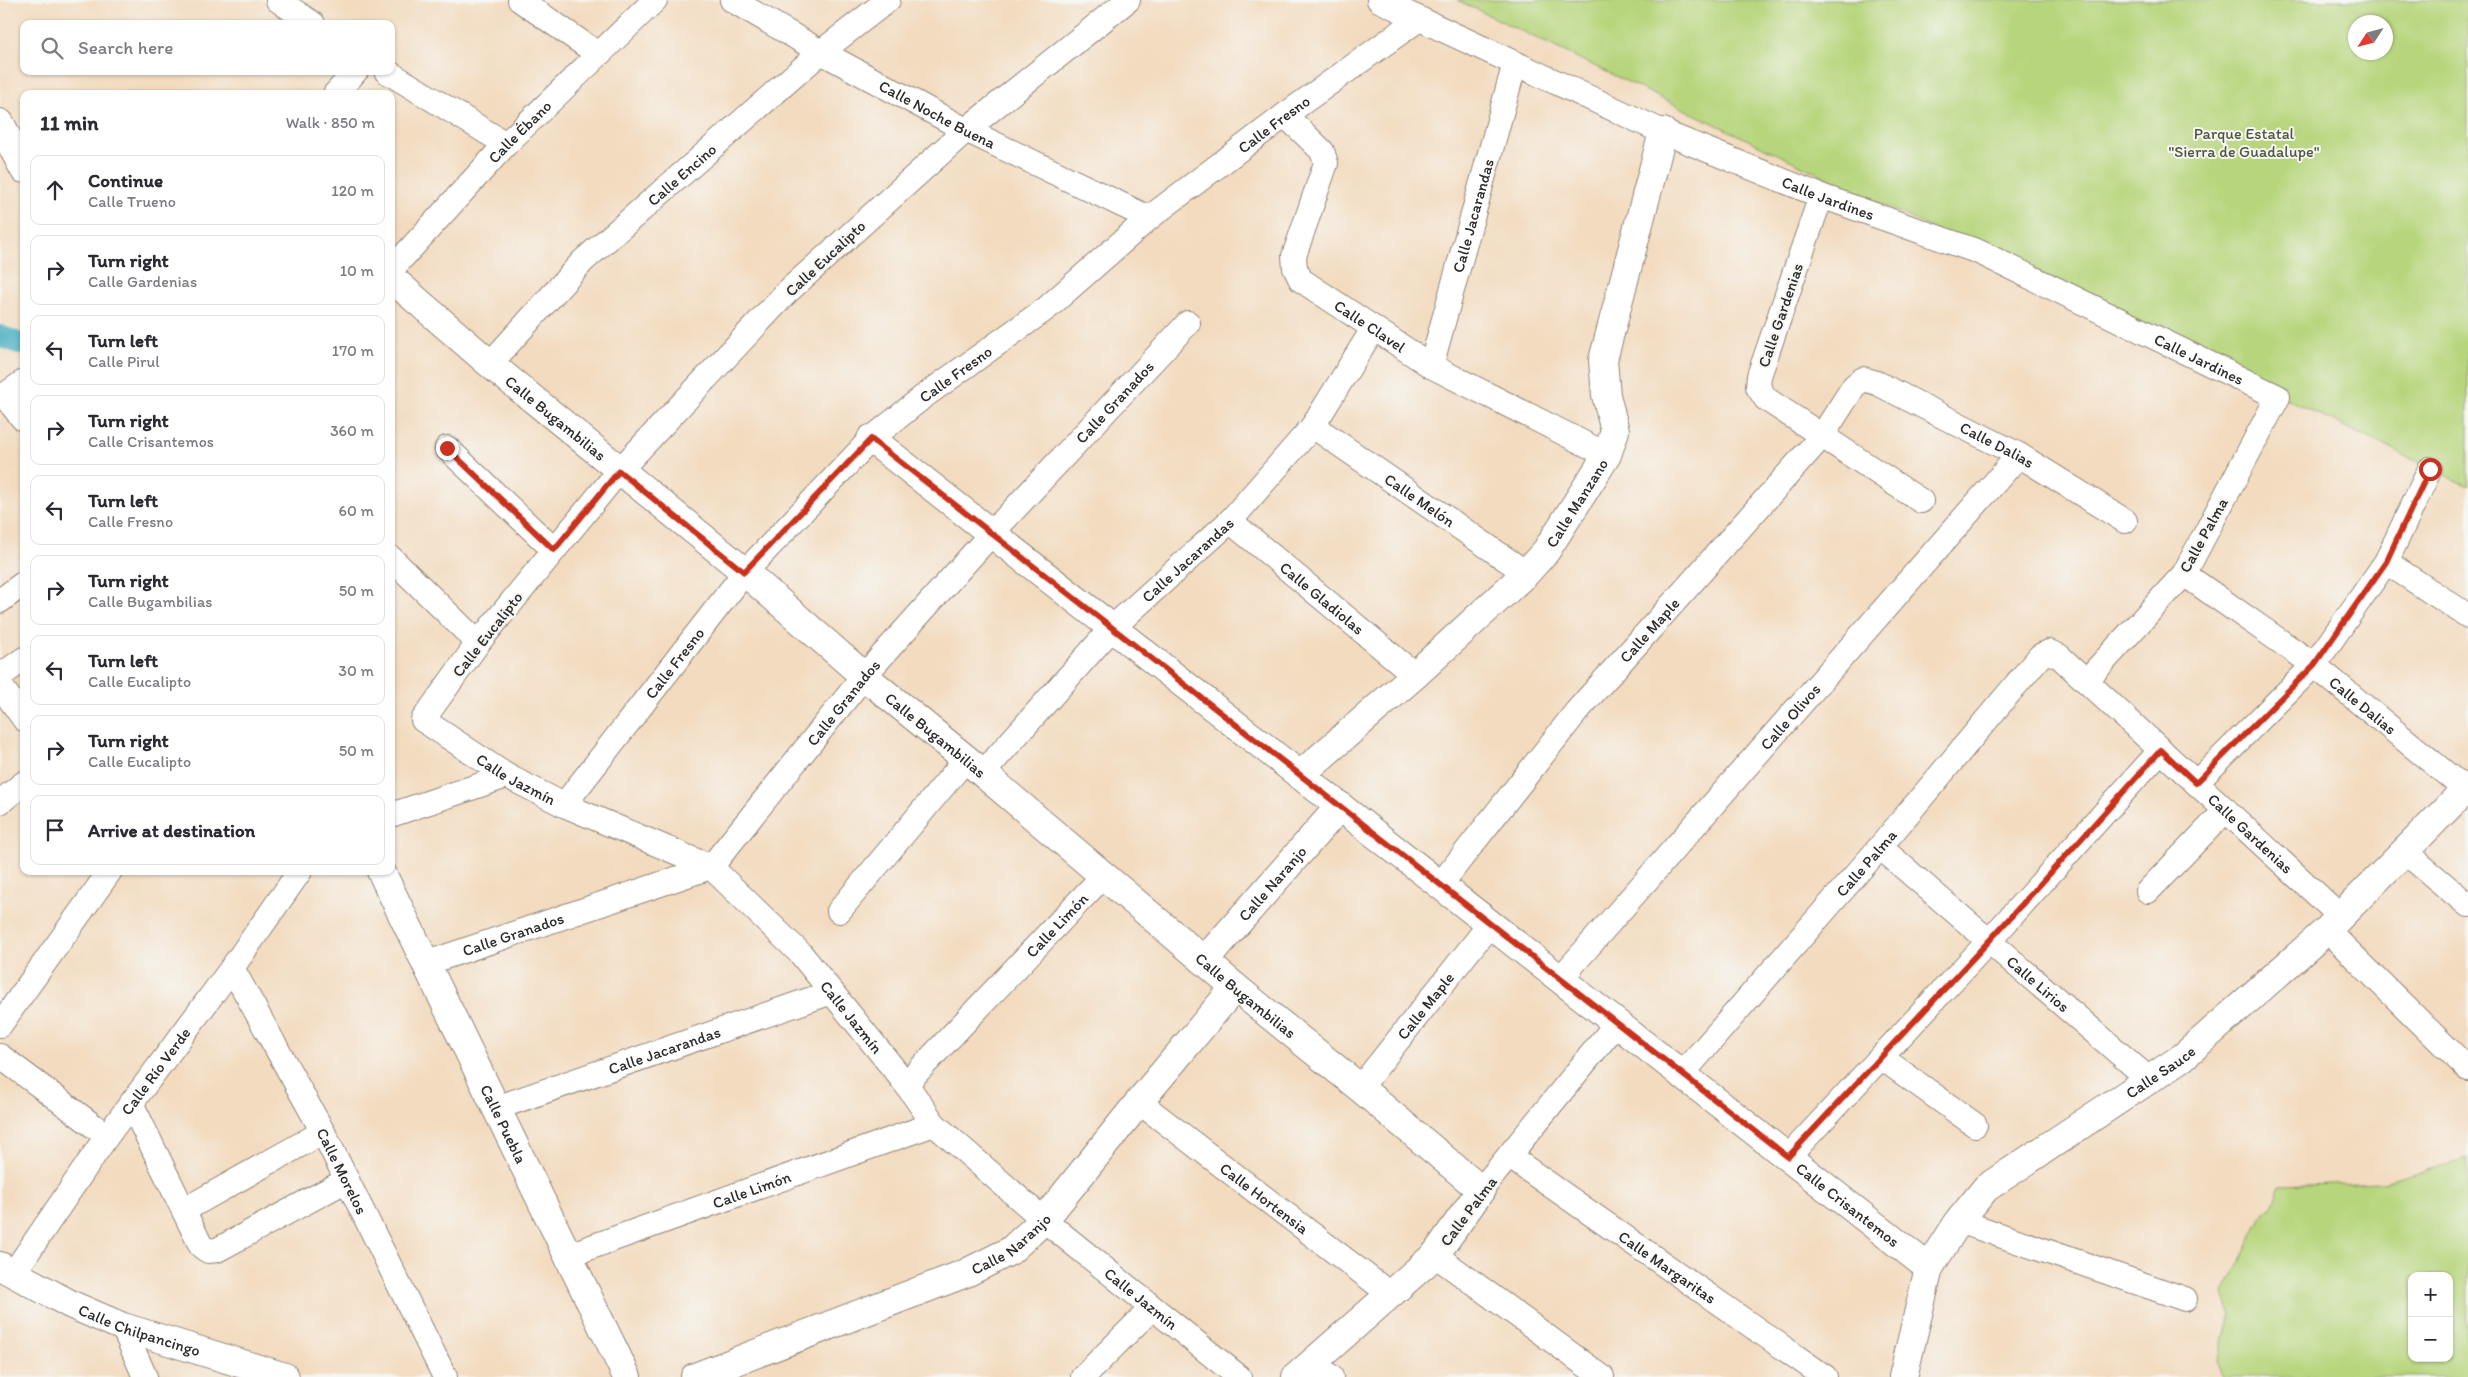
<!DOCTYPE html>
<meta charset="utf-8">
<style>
body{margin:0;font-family:Itim,sans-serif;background:#f7f7f7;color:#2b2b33}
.controls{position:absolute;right:15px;bottom:15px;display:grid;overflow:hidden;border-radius:10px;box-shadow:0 1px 4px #0004}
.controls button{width:45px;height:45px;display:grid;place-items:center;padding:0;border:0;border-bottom:1px solid #e1e1e2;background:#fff;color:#2b2b33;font:25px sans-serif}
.compass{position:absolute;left:2348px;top:15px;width:45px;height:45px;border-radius:50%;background:#fff;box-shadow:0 1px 4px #0004;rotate:234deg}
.stop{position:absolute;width:15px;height:15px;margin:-11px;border:4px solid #c8321e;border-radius:50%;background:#fff}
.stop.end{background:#c8321e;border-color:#fff;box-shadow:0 1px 5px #0008}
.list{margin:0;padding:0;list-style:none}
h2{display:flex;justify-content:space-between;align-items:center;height:65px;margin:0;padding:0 20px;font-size:21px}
h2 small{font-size:16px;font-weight:400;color:#7c7c81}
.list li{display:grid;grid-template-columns:32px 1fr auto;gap:15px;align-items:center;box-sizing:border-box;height:70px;margin:0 10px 10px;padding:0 10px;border:1px solid #e1e1e2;border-radius:10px}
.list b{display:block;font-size:19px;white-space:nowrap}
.list p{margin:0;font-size:16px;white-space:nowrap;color:#7c7c81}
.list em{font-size:16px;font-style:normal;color:#7c7c81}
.icon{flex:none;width:28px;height:28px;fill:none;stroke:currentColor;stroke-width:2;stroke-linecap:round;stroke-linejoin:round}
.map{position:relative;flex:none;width:2468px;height:1377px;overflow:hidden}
.search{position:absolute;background:#fff;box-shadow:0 1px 4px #0004;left:20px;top:20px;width:375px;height:55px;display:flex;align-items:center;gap:12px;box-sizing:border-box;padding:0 18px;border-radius:10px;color:#7c7c81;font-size:19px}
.panel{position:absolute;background:#fff;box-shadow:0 1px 4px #0004;left:20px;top:90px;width:375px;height:785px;border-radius:10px}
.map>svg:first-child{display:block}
.green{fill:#b7d57b;stroke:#718053;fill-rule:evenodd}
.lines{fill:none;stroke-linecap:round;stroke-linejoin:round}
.canal{stroke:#40acbf;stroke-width:22}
.minor-casing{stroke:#8f8375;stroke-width:26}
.tertiary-casing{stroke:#8f8375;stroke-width:30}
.minor{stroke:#fff;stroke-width:24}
.tertiary{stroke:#fff;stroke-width:28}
.route{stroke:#c8321e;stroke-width:6}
.labels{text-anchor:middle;stroke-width:4;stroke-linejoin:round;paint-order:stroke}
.street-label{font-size:16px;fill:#2b2b2b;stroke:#f6f6f2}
.park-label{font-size:16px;fill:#4e563f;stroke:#f6f6f2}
</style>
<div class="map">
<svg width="2468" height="1377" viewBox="0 0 2468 1377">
<rect width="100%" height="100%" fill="#f6f6f2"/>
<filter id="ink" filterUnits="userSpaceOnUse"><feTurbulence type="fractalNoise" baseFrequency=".02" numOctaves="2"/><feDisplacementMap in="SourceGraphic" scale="10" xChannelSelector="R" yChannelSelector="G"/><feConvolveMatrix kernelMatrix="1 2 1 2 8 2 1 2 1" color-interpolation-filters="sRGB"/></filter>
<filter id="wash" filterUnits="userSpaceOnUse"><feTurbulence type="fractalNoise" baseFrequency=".0096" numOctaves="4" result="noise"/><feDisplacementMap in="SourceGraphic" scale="20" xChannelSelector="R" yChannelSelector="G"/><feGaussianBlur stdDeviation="1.12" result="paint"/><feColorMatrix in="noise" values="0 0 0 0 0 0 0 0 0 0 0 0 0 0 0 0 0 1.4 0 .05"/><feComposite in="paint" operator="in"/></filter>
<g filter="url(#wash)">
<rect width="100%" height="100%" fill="#f3dbbf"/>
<!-- green -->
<g class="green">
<path d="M1457,0H2468V486ZM2356,22H2386V52H2356Z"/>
<path d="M2468,1159V1377H2224L2218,1361L2230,1315L2223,1293L2266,1210L2270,1209L2280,1186L2382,1182ZM2412,1276H2449V1358H2412Z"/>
</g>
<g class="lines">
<!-- canal -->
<polyline class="canal" points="0,336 24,345"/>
</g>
</g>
<g filter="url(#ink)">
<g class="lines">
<!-- minor casing -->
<g class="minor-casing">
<g id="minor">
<polyline points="278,0 313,24"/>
<polyline points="520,0 598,54"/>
<path id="s1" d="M732,0L821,52L966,130L1149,218"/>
<path id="s2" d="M1128,0L966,130L787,292L619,471L478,643L423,720L507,776L564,805L711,867L801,954L906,1084L934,1124L1044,1220L1239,1377"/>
<path id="s3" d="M1379,0L1663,132L1821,196L1979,252L2278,397L2184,574L2086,681"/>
<polyline points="386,71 506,144"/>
<polyline points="335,94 356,71"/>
<path id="s4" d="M1285,115L1322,151L1326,163L1294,256L1295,268L1301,280L1431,366L1607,455"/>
<polyline points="1821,196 1759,376 1758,387 1766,399 1921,501"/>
<path id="s5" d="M391,270L506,144L655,0"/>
<path id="s6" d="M490,364L583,261L821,52L888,0"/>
<path id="s7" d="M1431,366L1515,63"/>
<path id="s8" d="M1313,426L1526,573"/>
<polyline points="447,448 554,550"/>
<path id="s9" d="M1230,521L1415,675"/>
<polyline points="391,558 478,643"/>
<polyline points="2386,562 2468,616"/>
<path id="s10" d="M2184,574L2314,665L2466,790"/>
<polyline points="0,601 24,583"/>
<polyline points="0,676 24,659"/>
<polyline points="0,685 24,719"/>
<path id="s11" d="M983,773L1112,628L1230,521L1313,426L1373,329"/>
<polyline points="2196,783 2314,665 2386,562 2430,469"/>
<polyline points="0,802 24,783"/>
<path id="s12" d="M564,805L745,572L871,439L923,397L1047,308L1149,218L1285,115L1419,19"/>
<polyline points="391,815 507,776"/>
<path id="s13" d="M1880,847L2150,1080"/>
<polyline points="2405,852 2468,905"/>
<path id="s14" d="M1440,885L1577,711L1822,436L1854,386L1863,379L1877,383L2019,455L2125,521"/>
<polyline points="2148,891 2226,810"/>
<polyline points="839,911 966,759"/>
<polyline points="2327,930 2468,1069"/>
<path id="s15" d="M424,964L711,867L864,676L991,534L1188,323"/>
<path id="s16" d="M232,968L323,1132L445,1377"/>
<path id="s17" d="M1560,979L2019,455"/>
<polyline points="0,1025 110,871"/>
<polyline points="0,1056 107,1136"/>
<polyline points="1882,1058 1975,1125"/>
<path id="s18" d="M1682,1074L1880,847L2040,656L2049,652L2059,656L2340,916"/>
<path id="s19" d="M906,1084L1104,875"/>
<path id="s20" d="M1360,1088L1490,924"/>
<path id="s21" d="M1139,1102L1390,1294"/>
<polyline points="132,1105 201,1246 208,1251 217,1250 347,1180"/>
<path id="s22" d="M496,1108L832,992"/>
<path id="s23" d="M1510,1157L1825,1377"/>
<polyline points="1788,1157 1989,941 2161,750"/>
<polyline points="1481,1190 1617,1023"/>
<polyline points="184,1210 323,1132"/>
<polyline points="1959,1221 2185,1299"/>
<path id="s24" d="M569,1255L934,1124"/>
<polyline points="1435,1255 1602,1377"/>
<path id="s25" d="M13,1274L107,1136L232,968L300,871"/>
<polyline points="123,1327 145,1377"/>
<polyline points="1312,1363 1331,1377"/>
<polyline points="1083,1377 1152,1308"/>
</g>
</g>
<!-- tertiary casing -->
<g class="tertiary-casing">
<g id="tertiary">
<polyline points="0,123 24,169"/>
<path id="s26" d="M391,278L490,364L745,572L864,676L966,759L1235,987L1360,1088L1481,1190L1435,1255L1296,1377"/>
<polyline points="24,384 7,396 24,417"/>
<path id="s27" d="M871,439L1929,1268"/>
<path id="s28" d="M1300,775L1415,675L1526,573L1546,551L1607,455L1615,431L1606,395L1603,360L1663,132"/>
<path id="s29" d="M381,871L627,1377"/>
<path id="s30" d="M1205,960L1340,806"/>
<path id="s31" d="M0,1266L72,1305L123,1327L285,1377"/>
<path id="s32" d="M695,1377L966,1273L1010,1251L1044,1220L1139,1102L1235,987"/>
<path id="s33" d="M1903,1377L1929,1268L1959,1221L1986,1188L2183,1057L2327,930L2468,787"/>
</g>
</g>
<!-- minor -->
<use href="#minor" class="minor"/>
<!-- tertiary -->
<use href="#tertiary" class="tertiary"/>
</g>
</g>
<g class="lines" filter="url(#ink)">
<!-- route -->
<polyline class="route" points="447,448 554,550 619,471 744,572 871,439 1788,1157 1989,941 2161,750 2196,783 2314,665 2386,562 2430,469"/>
</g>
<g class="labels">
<!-- street labels -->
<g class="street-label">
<text dy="6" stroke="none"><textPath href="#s1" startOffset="235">Calle Noche Buena</textPath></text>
<text dy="6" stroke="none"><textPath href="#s12" startOffset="990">Calle Fresno</textPath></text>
<text dy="6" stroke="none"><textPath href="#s5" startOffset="189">Calle Ébano</textPath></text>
<text dy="6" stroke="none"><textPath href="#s6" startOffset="270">Calle Encino</textPath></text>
<text dy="6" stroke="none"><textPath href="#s3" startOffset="491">Calle Jardines</textPath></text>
<text dy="6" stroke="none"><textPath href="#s7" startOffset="156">Calle Jacarandas</textPath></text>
<text transform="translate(825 258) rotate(-43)" y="6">Calle Eucalipto</text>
<text transform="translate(1780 315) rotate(-71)" y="6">Calle Gardenias</text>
<text dy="6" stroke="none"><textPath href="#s4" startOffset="271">Calle Clavel</textPath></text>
<text dy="6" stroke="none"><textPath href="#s3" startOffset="896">Calle Jardines</textPath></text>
<text dy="6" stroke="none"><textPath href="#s12" startOffset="585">Calle Fresno</textPath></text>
<text dy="6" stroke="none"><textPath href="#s15" startOffset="919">Calle Granados</textPath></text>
<text dy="6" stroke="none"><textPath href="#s26" startOffset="216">Calle Bugambilias</textPath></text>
<text dy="6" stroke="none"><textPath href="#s14" startOffset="810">Calle Dalias</textPath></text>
<text dy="6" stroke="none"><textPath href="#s8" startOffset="130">Calle Melón</textPath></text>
<text dy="6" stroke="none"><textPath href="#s28" startOffset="390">Calle Manzano</textPath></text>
<text transform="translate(2203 535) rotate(-61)" y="6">Calle Palma</text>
<text dy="6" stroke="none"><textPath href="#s11" startOffset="296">Calle Jacarandas</textPath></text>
<text dy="6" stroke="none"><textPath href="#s9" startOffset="120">Calle Gladiolas</textPath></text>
<text dy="6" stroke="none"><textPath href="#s14" startOffset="330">Calle Maple</textPath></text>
<text transform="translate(487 634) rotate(-52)" y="6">Calle Eucalipto</text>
<text dy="6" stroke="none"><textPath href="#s12" startOffset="180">Calle Fresno</textPath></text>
<text dy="6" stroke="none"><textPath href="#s15" startOffset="514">Calle Granados</textPath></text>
<text dy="6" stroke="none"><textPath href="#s10" startOffset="222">Calle Dalias</textPath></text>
<text dy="6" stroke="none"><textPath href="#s17" startOffset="349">Calle Olivos</textPath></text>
<text dy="6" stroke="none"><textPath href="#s26" startOffset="711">Calle Bugambilias</textPath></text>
<text dy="6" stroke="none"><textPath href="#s2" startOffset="1122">Calle Jazmín</textPath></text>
<text dy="6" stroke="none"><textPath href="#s18" startOffset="832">Calle Gardenias</textPath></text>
<text dy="6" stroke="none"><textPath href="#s18" startOffset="280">Calle Palma</textPath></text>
<text dy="6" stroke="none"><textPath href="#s30" startOffset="102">Calle Naranjo</textPath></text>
<text dy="6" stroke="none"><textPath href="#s19" startOffset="219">Calle Limón</textPath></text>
<text dy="6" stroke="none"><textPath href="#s15" startOffset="94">Calle Granados</textPath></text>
<text dy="6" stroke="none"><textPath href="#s13" startOffset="209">Calle Lirios</textPath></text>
<text dy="6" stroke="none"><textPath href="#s26" startOffset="1116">Calle Bugambilias</textPath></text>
<text dy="6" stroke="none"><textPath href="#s20" startOffset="105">Calle Maple</textPath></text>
<text dy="6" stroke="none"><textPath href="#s2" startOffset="1542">Calle Jazmín</textPath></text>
<text dy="6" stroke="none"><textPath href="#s22" startOffset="178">Calle Jacarandas</textPath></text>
<text dy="6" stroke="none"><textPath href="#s33" startOffset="420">Calle Sauce</textPath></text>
<text dy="6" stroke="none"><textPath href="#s25" startOffset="248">Calle Río Verde</textPath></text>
<text dy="6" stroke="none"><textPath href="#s29" startOffset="281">Calle Puebla</textPath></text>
<text dy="6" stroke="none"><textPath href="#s16" startOffset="231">Calle Morelos</textPath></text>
<text dy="6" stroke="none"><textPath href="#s24" startOffset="194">Calle Limón</textPath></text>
<text dy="6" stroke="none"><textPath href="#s21" startOffset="158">Calle Hortensia</textPath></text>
<text dy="6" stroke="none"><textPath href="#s27" startOffset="1241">Calle Crisantemos</textPath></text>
<text transform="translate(1468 1211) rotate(-53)" y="6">Calle Palma</text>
<text dy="6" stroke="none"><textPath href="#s32" startOffset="344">Calle Naranjo</textPath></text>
<text dy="6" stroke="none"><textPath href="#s23" startOffset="192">Calle Margaritas</textPath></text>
<text dy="6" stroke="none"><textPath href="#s2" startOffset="1948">Calle Jazmín</textPath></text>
<text dy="6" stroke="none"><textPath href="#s31" startOffset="154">Calle Chilpancingo</textPath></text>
</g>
<!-- park labels -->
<g class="park-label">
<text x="2244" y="139">Parque Estatal<tspan x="2244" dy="18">"Sierra de Guadalupe"</tspan></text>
</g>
</g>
</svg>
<div class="controls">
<button>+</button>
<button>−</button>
</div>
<svg class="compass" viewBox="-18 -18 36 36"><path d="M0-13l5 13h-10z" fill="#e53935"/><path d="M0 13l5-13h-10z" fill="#7c7c81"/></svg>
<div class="stop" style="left:2430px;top:469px"></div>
<div class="stop end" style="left:447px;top:448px"></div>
<div class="search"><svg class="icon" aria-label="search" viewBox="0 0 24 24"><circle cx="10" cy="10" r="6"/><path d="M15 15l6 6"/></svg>Search here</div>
<section class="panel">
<h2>11 min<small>Walk · 850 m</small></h2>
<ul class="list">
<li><svg class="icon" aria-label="ahead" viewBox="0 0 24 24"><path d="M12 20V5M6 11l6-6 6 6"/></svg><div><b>Continue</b><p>Calle Trueno</p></div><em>120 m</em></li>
<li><svg class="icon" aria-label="right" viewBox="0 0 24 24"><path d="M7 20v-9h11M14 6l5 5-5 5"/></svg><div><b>Turn right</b><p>Calle Gardenias</p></div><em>10 m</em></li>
<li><svg class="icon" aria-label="left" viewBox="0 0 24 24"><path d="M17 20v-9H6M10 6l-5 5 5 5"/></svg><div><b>Turn left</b><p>Calle Pirul</p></div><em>170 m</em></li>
<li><svg class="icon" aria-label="right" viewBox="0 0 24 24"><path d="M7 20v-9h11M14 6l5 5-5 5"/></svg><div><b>Turn right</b><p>Calle Crisantemos</p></div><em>360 m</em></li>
<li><svg class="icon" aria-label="left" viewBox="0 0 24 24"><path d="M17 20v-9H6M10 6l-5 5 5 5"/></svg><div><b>Turn left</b><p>Calle Fresno</p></div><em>60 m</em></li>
<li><svg class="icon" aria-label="right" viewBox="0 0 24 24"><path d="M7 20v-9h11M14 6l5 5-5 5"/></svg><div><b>Turn right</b><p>Calle Bugambilias</p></div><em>50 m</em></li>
<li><svg class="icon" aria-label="left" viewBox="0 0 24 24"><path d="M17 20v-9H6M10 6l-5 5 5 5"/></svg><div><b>Turn left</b><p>Calle Eucalipto</p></div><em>30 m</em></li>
<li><svg class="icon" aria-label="right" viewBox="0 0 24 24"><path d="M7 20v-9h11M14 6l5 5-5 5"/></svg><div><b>Turn right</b><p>Calle Eucalipto</p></div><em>50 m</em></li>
<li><svg class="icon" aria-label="arrive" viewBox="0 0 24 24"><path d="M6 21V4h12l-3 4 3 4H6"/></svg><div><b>Arrive at destination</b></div></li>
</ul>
</section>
</div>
